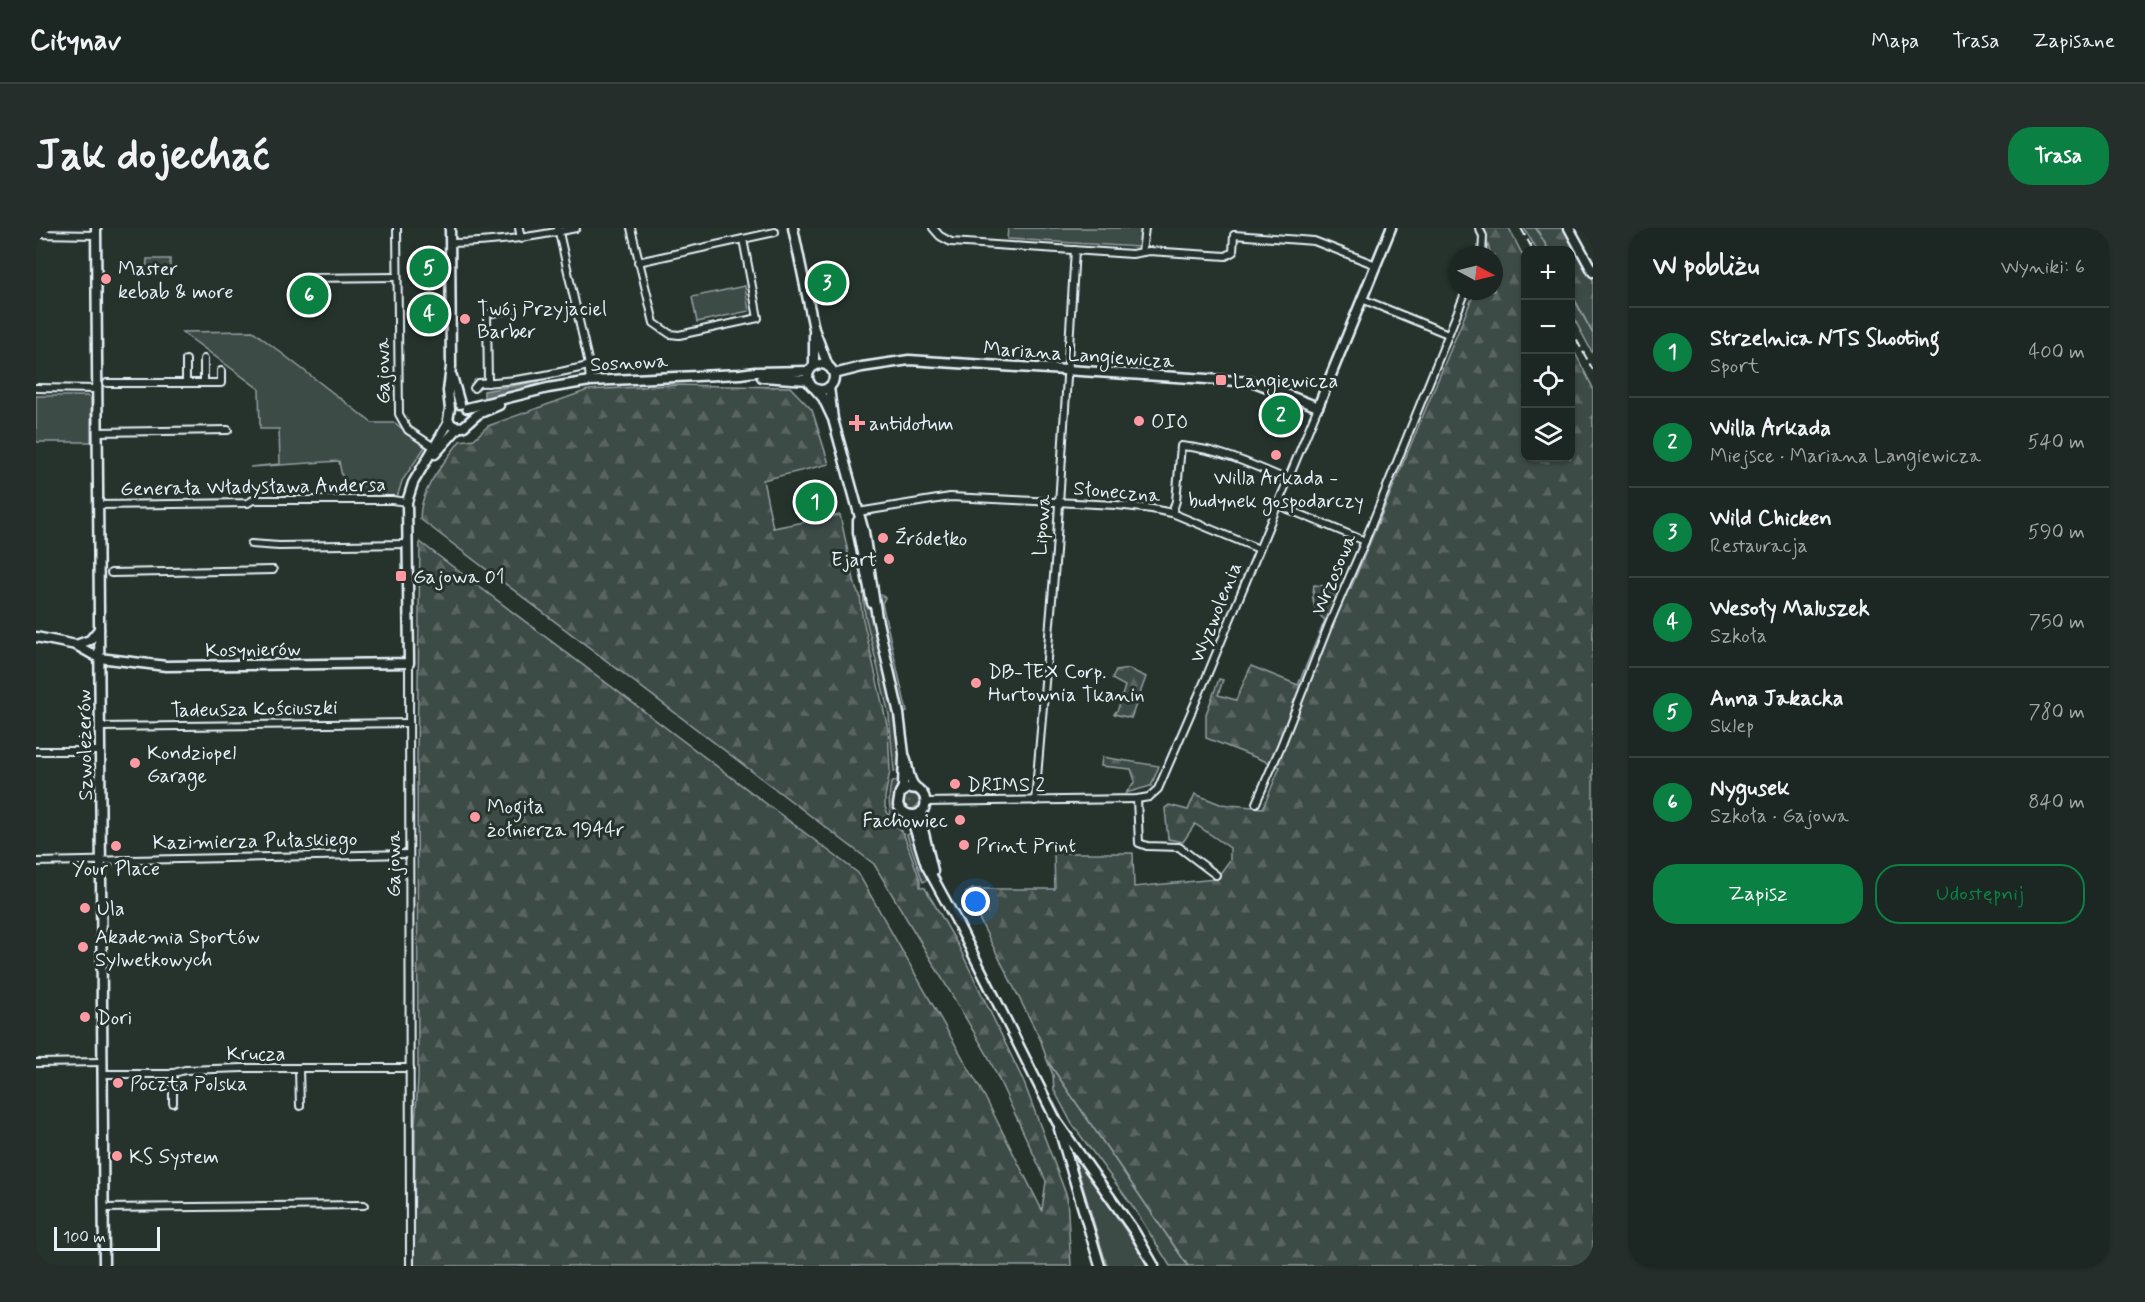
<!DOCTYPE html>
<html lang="pl">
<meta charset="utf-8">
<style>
body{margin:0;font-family:Mynerve,sans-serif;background:#252e2a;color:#f1f3f6}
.controls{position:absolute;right:18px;top:18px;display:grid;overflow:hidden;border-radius:12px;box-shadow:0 2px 4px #0004}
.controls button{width:54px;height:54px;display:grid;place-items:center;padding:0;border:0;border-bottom:2px solid #3a4340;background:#1c2622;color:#f1f3f6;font:30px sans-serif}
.compass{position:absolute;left:1413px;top:18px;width:54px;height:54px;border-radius:50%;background:#1c2622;box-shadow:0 2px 4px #0004;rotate:97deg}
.scale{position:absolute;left:18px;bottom:15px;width:106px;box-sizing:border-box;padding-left:6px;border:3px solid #e8f1f8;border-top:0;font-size:16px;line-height:21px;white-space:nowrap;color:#e8f1f8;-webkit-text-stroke:4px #26332d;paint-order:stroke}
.you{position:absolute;left:940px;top:674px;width:21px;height:21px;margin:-15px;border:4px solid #fff;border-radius:50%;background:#1a73e8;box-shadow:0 0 0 9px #1a73e833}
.badge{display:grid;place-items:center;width:39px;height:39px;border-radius:50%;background:#0b8043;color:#fff;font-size:20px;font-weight:700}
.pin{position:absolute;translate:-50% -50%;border:3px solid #fff;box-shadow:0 2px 6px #0006}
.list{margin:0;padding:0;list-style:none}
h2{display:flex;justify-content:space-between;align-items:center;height:78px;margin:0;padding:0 24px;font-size:26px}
h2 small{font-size:20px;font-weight:400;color:#a0a5a5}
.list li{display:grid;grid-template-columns:39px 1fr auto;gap:18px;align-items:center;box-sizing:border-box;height:90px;padding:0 24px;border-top:2px solid #3a4340}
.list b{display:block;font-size:22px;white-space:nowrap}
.list p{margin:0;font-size:20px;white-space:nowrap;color:#a0a5a5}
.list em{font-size:20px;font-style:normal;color:#a0a5a5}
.actions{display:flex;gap:12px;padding:18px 24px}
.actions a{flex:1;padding:14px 0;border:2px solid #0b8043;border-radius:24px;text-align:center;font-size:21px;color:#0b8043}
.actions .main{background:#0b8043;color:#fff}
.icon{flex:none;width:33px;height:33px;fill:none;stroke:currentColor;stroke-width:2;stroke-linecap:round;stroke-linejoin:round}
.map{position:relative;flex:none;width:1557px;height:1038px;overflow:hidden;border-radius:24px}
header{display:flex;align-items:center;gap:36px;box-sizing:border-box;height:84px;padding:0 30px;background:#1c2622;border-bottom:2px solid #3a4340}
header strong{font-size:28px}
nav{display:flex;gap:33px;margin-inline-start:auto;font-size:21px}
.intro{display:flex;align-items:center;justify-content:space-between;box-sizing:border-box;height:144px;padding:0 36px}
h1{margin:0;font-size:42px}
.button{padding:15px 27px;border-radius:24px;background:#0b8043;color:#fff;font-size:21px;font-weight:700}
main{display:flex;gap:36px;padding:0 36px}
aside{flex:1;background:#1c2622;border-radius:24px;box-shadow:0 2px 4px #0004}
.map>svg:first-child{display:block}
.green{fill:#3e4b47;stroke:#939ea0;stroke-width:1.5}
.forest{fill:url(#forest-firs);stroke:#939ea0;stroke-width:1.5}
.garden{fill:url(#garden-dots);stroke:#939ea0;stroke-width:1.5}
.water{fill:url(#water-rules);stroke:#98a3a5;stroke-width:1.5}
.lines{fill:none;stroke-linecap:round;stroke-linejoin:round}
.street-casing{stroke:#e8f1f8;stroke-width:10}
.secondary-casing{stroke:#e8f1f8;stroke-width:13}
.street{stroke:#26332d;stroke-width:6}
.secondary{stroke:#26332d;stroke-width:8}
.rail{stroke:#e8f1f8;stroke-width:2;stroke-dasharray:9 4.5;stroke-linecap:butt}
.poi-dot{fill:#ff9aa2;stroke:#26332d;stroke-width:2}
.labels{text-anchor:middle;stroke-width:6;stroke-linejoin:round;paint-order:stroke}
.poi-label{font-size:20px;fill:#e8f1f8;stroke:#26332d;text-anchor:start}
.street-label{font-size:20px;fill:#e8f1f8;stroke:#26332d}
</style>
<header>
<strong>Citynav</strong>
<nav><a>Mapa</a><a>Trasa</a><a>Zapisane</a></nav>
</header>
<div class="intro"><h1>Jak dojechać</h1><a class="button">Trasa</a></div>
<main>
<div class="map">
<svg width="1557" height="1038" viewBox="0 0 1557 1038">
<defs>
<pattern id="forest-firs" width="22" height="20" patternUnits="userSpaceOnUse" patternTransform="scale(1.5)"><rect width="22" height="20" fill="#3e4b47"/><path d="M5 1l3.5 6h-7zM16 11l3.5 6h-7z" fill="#5a6562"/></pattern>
<pattern id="garden-dots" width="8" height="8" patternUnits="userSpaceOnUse" patternTransform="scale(1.5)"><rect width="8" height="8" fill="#3e4b47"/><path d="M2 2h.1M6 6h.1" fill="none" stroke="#5a6562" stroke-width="1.8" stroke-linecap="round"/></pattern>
<pattern id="water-rules" width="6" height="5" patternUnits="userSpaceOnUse" patternTransform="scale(1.5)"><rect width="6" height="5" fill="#636f6d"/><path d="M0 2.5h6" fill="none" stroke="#535a5a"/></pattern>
</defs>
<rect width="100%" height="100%" fill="#26332d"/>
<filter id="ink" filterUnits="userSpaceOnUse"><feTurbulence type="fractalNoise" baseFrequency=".0167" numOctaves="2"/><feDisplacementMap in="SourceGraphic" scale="12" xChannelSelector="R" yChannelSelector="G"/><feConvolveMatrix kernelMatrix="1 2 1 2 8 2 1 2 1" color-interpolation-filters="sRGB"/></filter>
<g filter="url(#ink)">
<!-- green -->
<g class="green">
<polygon points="972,0 1107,0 1107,11 1102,19 971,11"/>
<polygon points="1488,0 1500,0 1513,22 1501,22"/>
<polygon points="111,31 134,31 134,45 110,45"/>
<polygon points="709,58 713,83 661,94 656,69"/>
<polygon points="1534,64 1557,106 1557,126 1535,85"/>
<polygon points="217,103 336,195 359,195 389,219 366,253 360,273 310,270 303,233 214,239 244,236 243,201 224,201 223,161 146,104"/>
<polygon points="0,168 51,168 55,171 55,214 0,214"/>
<polygon points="827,364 833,376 839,398 857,474 861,499 864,544 858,543 853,487 829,387"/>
<polygon points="843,365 849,370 846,375 871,484 868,485 864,473 841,367"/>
<path d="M864,551C864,562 853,570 860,582C863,588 870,590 874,597C850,601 852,570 855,555Z"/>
<polygon points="877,604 892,647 891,652 887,654 871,607"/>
<polygon points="1011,832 1152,1038 1134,1038 1098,980 1036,896 1018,862 1017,847"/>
<polygon points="1038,929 1077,983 1113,1038 1071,1038"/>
</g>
<!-- forest -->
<g class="forest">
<path d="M1447,0H1473L1489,32L1490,230H1534L1535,117L1557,160V1038H1152L1011,832L1005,813L930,665L937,661H1019L1018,625H1097L1098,659L1180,651L1194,632V620L1159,596L1147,614L1132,611L1129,580L1133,577L1152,582L1159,566L1184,576L1227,580L1244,539L1170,510V486L1183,451L1187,452L1182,467L1200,472L1215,438L1262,457L1289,392C1277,383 1275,371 1278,357L1315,360L1439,63H1458V27H1455Z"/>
<polygon points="1500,0 1529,0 1557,52 1557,106 1535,64 1534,22 1513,22"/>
<path d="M636,157L754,159L776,182L793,236L727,252L737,300L804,287L820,361L824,367L826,387L852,501L854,543L849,569V579L853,588L868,607L884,652V659L889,660L922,717L987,852L1031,969L1035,1038H378L379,897L382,851L381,530L384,314L822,645L949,869L1006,982L1010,953L951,826L838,636L384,291C384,261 407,236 424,213L438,211L452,198L552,162Z"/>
<polygon points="1093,441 1110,449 1095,490 1078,486 1082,481 1089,458 1076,451 1080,443"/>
<polygon points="1066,529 1123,538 1115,558 1090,565 1099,553 1095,541 1065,538"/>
</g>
<!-- garden -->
<circle class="garden" cx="875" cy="573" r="8"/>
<!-- water -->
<polygon class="water" points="503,153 504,157 448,170 448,163"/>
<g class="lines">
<!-- street casing -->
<g class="street-casing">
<g id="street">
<polyline points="361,0 363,186 372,202 401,221"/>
<polyline points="483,0 485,11"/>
<polyline points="522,0 552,132 554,153"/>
<polyline points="595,0 618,95 634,106 643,107 722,90 707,11"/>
<polyline points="897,0 904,8 915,14 1096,26 1113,23 1190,28 1197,24 1198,7 1278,13 1340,37"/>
<polyline points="1443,0 1447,8 1446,27"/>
<polyline points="0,6 60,7"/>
<path d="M414,15C457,15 498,9 540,0"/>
<polyline points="1106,24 1109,0"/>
<polyline points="602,34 739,4"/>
<polyline points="264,53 267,50 361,49"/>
<polyline points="1326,71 1412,106"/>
<polyline points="71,155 185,155 185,143"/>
<polyline points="150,155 150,132"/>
<polyline points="168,155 168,131"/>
<polyline points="452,155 451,86 477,81"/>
<polyline points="0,160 62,161"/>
<path d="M438,160L442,155C479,154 516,146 552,138"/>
<polyline points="62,204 192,202"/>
<polyline points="62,277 212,275 217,272 356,272 371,274"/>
<polyline points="1242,277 1329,313"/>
<polyline points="822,284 914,269 1080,277 1116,281 1136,285 1223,321"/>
<path d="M1136,285L1140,273L1145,218C1183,221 1217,237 1252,252"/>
<polyline points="215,316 243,318 371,316"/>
<polyline points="75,345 237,342"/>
<polyline points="373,435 374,1038"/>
<polyline points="64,499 373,495"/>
<polyline points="0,523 64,523"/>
<polyline points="1101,571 1103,615 1111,618 1143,619 1180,647"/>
<polyline points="999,573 1020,324 1039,22"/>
<polyline points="890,574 1101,571 1113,569 1122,561 1170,450 1282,179"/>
<polyline points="1220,575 1245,518 1293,396 1329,313 1430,63"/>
<polyline points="0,634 373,626"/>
<polyline points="0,835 66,834"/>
<polyline points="263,841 264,878"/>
<polyline points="137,845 137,875"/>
<polyline points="66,846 134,846 149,842 207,840 374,840"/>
<polyline points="67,980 328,977"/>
</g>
</g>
<!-- secondary casing -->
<g class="secondary-casing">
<g id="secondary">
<polyline points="60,0 68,1038"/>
<polyline points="414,0 415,139 412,163 414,181 412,192 417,198 427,199 442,186 463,177"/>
<polyline points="757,0 778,101 792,138"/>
<polyline points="1533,0 1557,44"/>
<circle cx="785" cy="149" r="13"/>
<polyline points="778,138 778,105"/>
<polyline points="798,146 826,139 873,132 1218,154 1282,179 1355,0"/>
<polyline points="416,148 424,176"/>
<polyline points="726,149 772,152"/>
<polyline points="793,159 797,191 828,304 841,390 863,486 868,526 867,559 864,565"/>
<polyline points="780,162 787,170 796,189"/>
<polyline points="431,180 512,160 554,153 704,146 719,144 773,143"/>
<polyline points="399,226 422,200"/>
<polyline points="822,293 822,305 836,375"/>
<polyline points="0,409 40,417 63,430 130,438 373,435 371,274 377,255 413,194"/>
<polyline points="40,417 54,412 63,401"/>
<path d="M869,529C872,537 872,549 877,556C881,562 888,563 889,571C893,589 870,593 862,577L864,565L872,560L882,561"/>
<polyline points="885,584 885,593 897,643"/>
<polyline points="870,586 877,595 890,637 920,692 1021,894 1098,1003 1118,1038"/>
<polyline points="1023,901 1064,1038"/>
</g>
</g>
<!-- street -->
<use href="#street" class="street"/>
<!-- secondary -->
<use href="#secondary" class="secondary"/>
<!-- rail -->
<g class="rail">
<polyline points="1485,0 1497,22"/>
<polyline points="1534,100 1557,142"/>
</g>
</g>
</g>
<!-- markers -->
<g class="poi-dot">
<circle cx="70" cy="51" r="6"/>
<circle cx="429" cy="91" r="6"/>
<rect x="1179" y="146" width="12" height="12" rx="3"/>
<circle cx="1103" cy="193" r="6"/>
<path d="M818 186h6v6h6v6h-6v6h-6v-6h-6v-6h6z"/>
<circle cx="1240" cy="227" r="6"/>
<circle cx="847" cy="310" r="6"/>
<circle cx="853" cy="331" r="6"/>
<rect x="359" y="342" width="12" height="12" rx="3"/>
<circle cx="940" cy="455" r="6"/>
<circle cx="99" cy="535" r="6"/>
<circle cx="919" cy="556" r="6"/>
<circle cx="439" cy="589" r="6"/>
<circle cx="924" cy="592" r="6"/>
<circle cx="928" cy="617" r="6"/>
<circle cx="80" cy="618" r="6"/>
<circle cx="49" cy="680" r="6"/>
<circle cx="47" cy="719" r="6"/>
<circle cx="49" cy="789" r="6"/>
<circle cx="82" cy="855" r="6"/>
<circle cx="81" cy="928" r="6"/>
</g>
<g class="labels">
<!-- poi labels -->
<g class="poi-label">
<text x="82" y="47">Master<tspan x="82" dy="23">kebab &amp; more</tspan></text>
<text x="441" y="87">Twój Przyjaciel<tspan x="441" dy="23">Barber</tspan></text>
<text x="1197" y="159">Langiewicza</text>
<text x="1115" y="200">OIO</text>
<text x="833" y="202">antidotum</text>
<text x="1240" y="256" text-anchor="middle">Willa Arkada -<tspan x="1240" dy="23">budynek gospodarczy</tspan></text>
<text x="859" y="317">Źródełko</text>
<text x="841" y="338" text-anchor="end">Ejart</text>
<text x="377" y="355">Gajowa 01</text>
<text x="952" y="450">DB-TEX Corp.<tspan x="952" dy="23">Hurtownia Tkanin</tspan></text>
<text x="111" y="531">Kondziopel<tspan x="111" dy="23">Garage</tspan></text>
<text x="931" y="563">DRIMS 2</text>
<text x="451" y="585">Mogiła<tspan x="451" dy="23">żołnierza 1944r</tspan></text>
<text x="912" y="599" text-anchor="end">Fachowiec</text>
<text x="940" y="624">Print Print</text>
<text x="80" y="647" text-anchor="middle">Your Place</text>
<text x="61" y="687">Ula</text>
<text x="59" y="715">Akademia Sportów<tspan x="59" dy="23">Sylwetkowych</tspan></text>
<text x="61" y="796">Dori</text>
<text x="94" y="862">Poczta Polska</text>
<text x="93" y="935">KS System</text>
</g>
<!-- street labels -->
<g class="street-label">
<text transform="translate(1043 126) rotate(4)" y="7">Mariana Langiewicza</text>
<text transform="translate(593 134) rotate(-3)" y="7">Sosnowa</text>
<text transform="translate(346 143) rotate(-91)" y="7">Gajowa</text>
<text transform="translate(217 258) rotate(-1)" y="7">Generała Władysława Andersa</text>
<text transform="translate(1081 263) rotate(5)" y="7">Słoneczna</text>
<text transform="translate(1005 297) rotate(-86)" y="7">Lipowa</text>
<text transform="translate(1297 346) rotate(-67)" y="7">Wrzosowa</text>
<text transform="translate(1179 384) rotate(-68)" y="7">Wyzwolenia</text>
<text transform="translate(217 421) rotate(-1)" y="7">Kosynierów</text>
<text transform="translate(218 480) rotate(-1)" y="7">Tadeusza Kościuszki</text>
<text transform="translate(48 517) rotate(-91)" y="7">Szwoleżerów</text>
<text transform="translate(219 612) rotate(-1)" y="7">Kazimierza Pułaskiego</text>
<text transform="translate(357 636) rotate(-90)" y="7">Gajowa</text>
<text x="220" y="832">Krucza</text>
</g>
</g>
</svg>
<div class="controls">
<button>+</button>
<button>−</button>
<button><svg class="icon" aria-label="locate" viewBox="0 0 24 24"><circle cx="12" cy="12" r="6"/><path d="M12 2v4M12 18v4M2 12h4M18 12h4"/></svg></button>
<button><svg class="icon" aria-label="layers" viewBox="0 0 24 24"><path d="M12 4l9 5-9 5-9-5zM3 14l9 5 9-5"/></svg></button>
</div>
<svg class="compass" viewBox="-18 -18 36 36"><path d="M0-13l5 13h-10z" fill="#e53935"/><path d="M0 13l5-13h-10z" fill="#a0a5a5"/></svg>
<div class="scale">100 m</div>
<div class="you"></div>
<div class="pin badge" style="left:779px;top:274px">1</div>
<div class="pin badge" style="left:1245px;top:187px">2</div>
<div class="pin badge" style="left:791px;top:55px">3</div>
<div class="pin badge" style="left:393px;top:86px">4</div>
<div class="pin badge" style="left:393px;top:40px">5</div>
<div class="pin badge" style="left:273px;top:67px">6</div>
</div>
<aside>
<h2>W pobliżu<small>Wyniki: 6</small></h2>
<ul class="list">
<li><span class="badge">1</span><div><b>Strzelnica NTS Shooting</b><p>Sport</p></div><em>400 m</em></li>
<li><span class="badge">2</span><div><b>Willa Arkada</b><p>Miejsce · Mariana Langiewicza</p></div><em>540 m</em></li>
<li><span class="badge">3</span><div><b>Wild Chicken</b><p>Restauracja</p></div><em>590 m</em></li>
<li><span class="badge">4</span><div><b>Wesoły Maluszek</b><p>Szkoła</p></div><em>750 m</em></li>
<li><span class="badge">5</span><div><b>Anna Jakacka</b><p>Sklep</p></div><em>780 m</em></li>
<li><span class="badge">6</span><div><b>Nygusek</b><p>Szkoła · Gajowa</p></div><em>840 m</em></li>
</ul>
<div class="actions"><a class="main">Zapisz</a><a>Udostępnij</a></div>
</aside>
</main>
